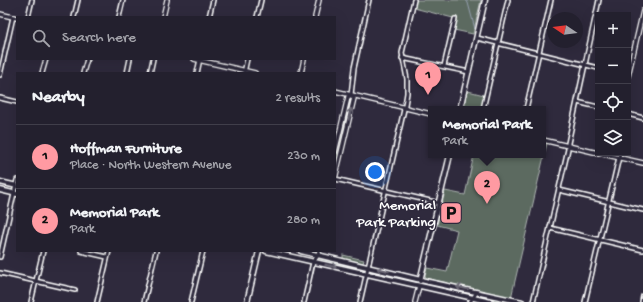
<!DOCTYPE html>
<meta charset="utf-8">
<style>
body{margin:0;font-family:"Gochi Hand",sans-serif;background:#2b2836;color:#f1f3f6}
.controls{position:absolute;right:12px;top:12px;display:grid;overflow:hidden;border-radius:0px;box-shadow:0 4px 16px #0002}
.controls button{width:36px;height:36px;display:grid;place-items:center;padding:0;border:0;border-bottom:1px solid #403e4a;background:#23202e;color:#f1f3f6;font:20px sans-serif}
.compass{position:absolute;left:547px;top:12px;width:36px;height:36px;border-radius:50%;background:#23202e;box-shadow:0 4px 16px #0002;rotate:283deg}
.you{position:absolute;left:375px;top:172px;width:14px;height:14px;margin:-10px;border:3px solid #fff;border-radius:50%;background:#1a73e8;box-shadow:0 0 0 6px #1a73e833}
.badge{display:grid;place-items:center;width:26px;height:26px;border-radius:50%;background:#ff9aa2;color:#111;font-size:13px;font-weight:700}
.pin{position:absolute;translate:-50% -33px;filter:drop-shadow(0 1px 2px #0008)}
.pin::after{content:'';position:absolute;top:21px;width:14px;height:12px;background:inherit;clip-path:polygon(0 0,100% 0,50% 100%)}
.popup{position:absolute;left:428px;top:106px;width:118px;height:52px;box-sizing:border-box;display:grid;place-content:center;border-radius:0px;background:#23202e;filter:drop-shadow(0 1px 3px #0005);font-size:13px;white-space:nowrap;color:#a3a3aa}
.popup b{font-size:15px;color:#f1f3f6}
.popup::after{content:'';position:absolute;left:50%;top:100%;margin-left:-8px;border:8px solid transparent;border-top-color:#23202e}
.list{margin:0;padding:0;list-style:none}
h2{display:flex;justify-content:space-between;align-items:center;height:52px;margin:0;padding:0 16px;font-size:17px}
h2 small{font-size:13px;font-weight:400;color:#a3a3aa}
.list li{display:grid;grid-template-columns:26px 1fr auto;gap:12px;align-items:center;box-sizing:border-box;height:64px;padding:0 16px;border-top:1px solid #403e4a}
.list b{display:block;font-size:15px;white-space:nowrap}
.list p{margin:0;font-size:13px;white-space:nowrap;color:#a3a3aa}
.list em{font-size:13px;font-style:normal;color:#a3a3aa}
.icon{flex:none;width:22px;height:22px;fill:none;stroke:currentColor;stroke-width:2;stroke-linecap:round;stroke-linejoin:round}
.map{position:relative;flex:none;width:643px;height:302px;overflow:hidden}
.search{position:absolute;background:#23202e;box-shadow:0 4px 16px #0002;left:16px;top:16px;width:320px;height:44px;display:flex;align-items:center;gap:10px;box-sizing:border-box;padding:0 14px;border-radius:0px;color:#a3a3aa;font-size:15px}
.panel{position:absolute;background:#23202e;box-shadow:0 4px 16px #0002;left:16px;top:72px;width:320px;height:180px;border-radius:0px}
.map>svg:first-child{display:block}
.green{fill:#5b6a61;stroke:#adb4b0}
.lines{fill:none;stroke-linecap:round;stroke-linejoin:round}
.stream{stroke:#959faf;stroke-width:1}
.minor-casing{stroke:#fff;stroke-width:6}
.tertiary-casing{stroke:#fff;stroke-width:6}
.secondary-casing{stroke:#fff;stroke-width:7}
.minor{stroke:#2f2a3d;stroke-width:3}
.tertiary{stroke:#2f2a3d;stroke-width:3.5}
.secondary{stroke:#2f2a3d;stroke-width:4}
.oneway{stroke:#6d6a77}
.labels{text-anchor:middle;stroke-width:3;stroke-linejoin:round;paint-order:stroke}
.poi-label{font-size:15px;fill:#fff;stroke:#2f2a3d;text-anchor:end}
</style>
<div class="map">
<svg width="643" height="302" viewBox="0 0 643 302">
<rect width="100%" height="100%" fill="#2f2a3d"/>
<filter id="ink" filterUnits="userSpaceOnUse"><feTurbulence type="fractalNoise" baseFrequency=".025" numOctaves="2"/><feDisplacementMap in="SourceGraphic" scale="8" xChannelSelector="R" yChannelSelector="G"/><feConvolveMatrix kernelMatrix="1 2 1 2 8 2 1 2 1" color-interpolation-filters="sRGB"/></filter>
<g filter="url(#ink)">
<!-- green -->
<g class="green">
<polygon points="416,0 481,0 473,34 454,30 457,19 414,8"/>
<polygon points="468,91 484,95 481,109 464,109"/>
<polygon points="351,97 352,100 335,173 335,157 349,98"/>
<polygon points="543,142 547,143 511,298 426,278 425,275 427,268 447,272 457,230 437,225 445,191 465,195 474,155 543,155"/>
<polygon points="343,255 364,260 363,263 343,259"/>
<polygon points="317,258 362,268 365,270 361,271 318,261"/>
<path d="M372,270L415,281C410,280 405,278 400,278C391,277 376,278 369,271Z"/>
<polygon points="427,284 447,287 474,295 473,296 426,286 426,284"/>
<polygon points="481,295 510,302 498,302 479,297 479,295"/>
</g>
<g class="lines">
<!-- stream -->
<polyline class="stream" points="466,0 468,3 475,29"/>
<!-- minor casing -->
<g class="minor-casing">
<g id="minor">
<polyline points="28,17 32,0"/>
<polyline points="74,17 78,0"/>
<polyline points="119,17 123,0"/>
<polyline points="209,17 213,0"/>
<polyline points="257,17 261,0"/>
<polyline points="477,38 598,68"/>
<polyline points="402,58 469,72"/>
<polyline points="444,66 455,19"/>
<polyline points="42,73 46,59"/>
<polyline points="83,73 87,59"/>
<polyline points="127,73 130,59"/>
<polyline points="150,73 153,59"/>
<polyline points="197,73 200,59"/>
<polyline points="244,73 247,59"/>
<polyline points="0,75 13,17"/>
<polyline points="351,95 354,68 369,0"/>
<polyline points="0,98 17,102"/>
<polyline points="577,102 598,107"/>
<polyline points="483,109 508,0"/>
<polyline points="526,109 551,0"/>
<polyline points="628,114 643,118"/>
<polyline points="335,179 439,203"/>
<polyline points="559,190 643,210"/>
<polyline points="550,228 643,250"/>
<polyline points="81,251 107,257"/>
<polyline points="0,257 17,180"/>
<polyline points="0,273 75,290"/>
<polyline points="31,302 43,251"/>
<polyline points="97,302 109,251"/>
<polyline points="144,302 156,251"/>
<polyline points="191,302 203,251"/>
<polyline points="304,302 313,262"/>
<polyline points="360,302 405,105 407,93 407,79 402,53 414,0"/>
<polyline points="470,302 477,292"/>
<polyline points="533,302 568,149 568,143 599,0"/>
<polyline points="585,302 620,153"/>
<polyline points="642,302 643,296"/>
</g>
</g>
<!-- tertiary casing -->
<g class="tertiary-casing">
<g id="tertiary">
<polyline points="0,14 17,18"/>
<polyline points="163,17 167,0"/>
<polyline points="315,17 319,0"/>
<polyline points="194,59 255,73"/>
<polyline points="301,73 304,59"/>
<polyline points="628,76 643,11"/>
<polyline points="335,91 431,114"/>
<polyline points="543,140 598,153"/>
<polyline points="335,152 348,97 351,95 354,98 335,179"/>
<polyline points="598,153 643,163"/>
<polyline points="313,262 318,255 319,251"/>
<polyline points="415,302 419,286"/>
</g>
</g>
<!-- secondary casing -->
<g class="secondary-casing">
<g id="secondary">
<polyline points="460,109 485,0"/>
<polyline points="0,182 17,186"/>
<polyline points="0,190 17,194"/>
<polyline points="266,251 491,302"/>
<polyline points="301,251 429,282 522,302"/>
<polyline points="420,281 450,155"/>
<polyline points="247,302 259,251"/>
</g>
</g>
<!-- minor -->
<use href="#minor" class="minor"/>
<!-- tertiary -->
<use href="#tertiary" class="tertiary"/>
<!-- secondary -->
<use href="#secondary" class="secondary"/>
</g>
<!-- one-way arrows -->
<defs><path id="oneway-shaft" d="M-6 0H5M1.5-3L5.5 0L1.5 3" fill="none" stroke-width="1.6" stroke-linecap="round" stroke-linejoin="round"/></defs>
<g class="oneway">
<use href="#oneway-shaft" transform="translate(350 114) rotate(-77)"/>
<use href="#oneway-shaft" transform="translate(331 266) rotate(13)"/>
<use href="#oneway-shaft" transform="translate(383 270) rotate(-166)"/>
<use href="#oneway-shaft" transform="translate(462 288) rotate(-167)"/>
</g>
</g>
<!-- icons -->
<defs>
<g id="parking-square" transform="scale(1.15)"><rect x="-9" y="-9" width="18" height="18" rx="4" fill="#ff9aa2" stroke="#2f2a3d"/><path d="M-3.5-5.5H1a3.5 3.5 0 0 1 0 7H-1V5.5H-3.5ZM-1-3.4V-.6H.8a1.4 1.4 0 0 0 0-2.8Z" fill="#111"/></g>
</defs>
<g fill-rule="evenodd">
<use href="#parking-square" x="451" y="213"/>
</g>
<g class="labels">
<!-- poi labels -->
<g class="poi-label">
<text x="436" y="209">Memorial<tspan x="436" dy="17">Park Parking</tspan></text>
</g>
</g>
</svg>
<div class="controls">
<button>+</button>
<button>−</button>
<button><svg class="icon" aria-label="locate" viewBox="0 0 24 24"><circle cx="12" cy="12" r="6"/><path d="M12 2v4M12 18v4M2 12h4M18 12h4"/></svg></button>
<button><svg class="icon" aria-label="layers" viewBox="0 0 24 24"><path d="M12 4l9 5-9 5-9-5zM3 14l9 5 9-5"/></svg></button>
</div>
<svg class="compass" viewBox="-18 -18 36 36"><path d="M0-13l5 13h-10z" fill="#e53935"/><path d="M0 13l5-13h-10z" fill="#a3a3aa"/></svg>
<div class="you"></div>
<div class="pin badge" style="left:428px;top:95px">1</div>
<div class="pin badge" style="left:487px;top:204px">2</div>
<div class="popup"><b>Memorial Park</b>Park</div>
<div class="search"><svg class="icon" aria-label="search" viewBox="0 0 24 24"><circle cx="10" cy="10" r="6"/><path d="M15 15l6 6"/></svg>Search here</div>
<section class="panel">
<h2>Nearby<small>2 results</small></h2>
<ul class="list">
<li><span class="badge">1</span><div><b>Hoffman Furniture</b><p>Place · North Western Avenue</p></div><em>230 m</em></li>
<li><span class="badge">2</span><div><b>Memorial Park</b><p>Park</p></div><em>280 m</em></li>
</ul>
</section>
</div>
